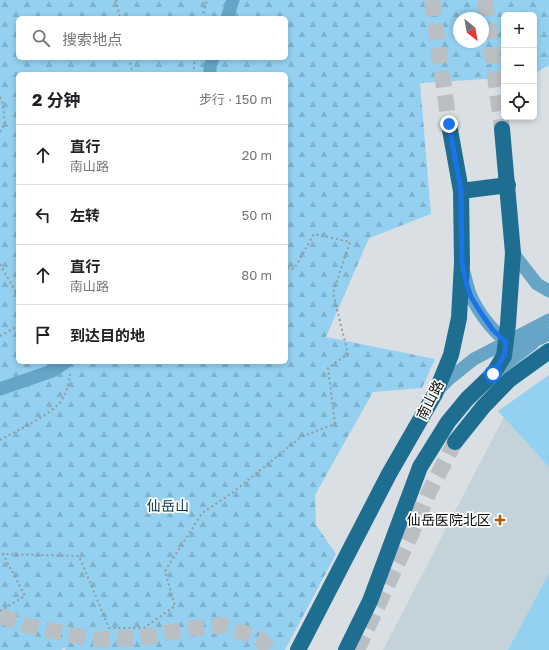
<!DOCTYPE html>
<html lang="zh">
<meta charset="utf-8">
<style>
body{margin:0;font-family:"Golos Text","Noto Sans SC",sans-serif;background:#f2f2f2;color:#202124}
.controls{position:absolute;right:12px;top:12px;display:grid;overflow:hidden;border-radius:6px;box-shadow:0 2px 6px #0003}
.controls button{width:36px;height:36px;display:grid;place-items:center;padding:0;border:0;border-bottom:1px solid #e0e0e0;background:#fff;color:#202124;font:20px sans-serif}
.compass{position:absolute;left:453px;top:12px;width:36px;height:36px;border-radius:50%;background:#fff;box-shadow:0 2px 6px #0003;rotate:149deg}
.stop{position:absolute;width:12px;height:12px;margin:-9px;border:3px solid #1a73e8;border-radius:50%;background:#fff}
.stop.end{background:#1a73e8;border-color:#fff;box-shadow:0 1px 4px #0008}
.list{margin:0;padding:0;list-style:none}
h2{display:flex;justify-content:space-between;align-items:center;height:52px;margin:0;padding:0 16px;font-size:17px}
h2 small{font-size:13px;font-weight:400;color:#757577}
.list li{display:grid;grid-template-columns:26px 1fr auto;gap:12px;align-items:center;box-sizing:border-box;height:60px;padding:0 16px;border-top:1px solid #e0e0e0}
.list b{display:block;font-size:15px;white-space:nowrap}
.list p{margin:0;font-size:13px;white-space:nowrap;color:#757577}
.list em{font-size:13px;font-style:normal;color:#757577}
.icon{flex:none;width:22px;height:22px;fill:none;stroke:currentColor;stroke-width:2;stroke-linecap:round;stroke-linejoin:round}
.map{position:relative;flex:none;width:549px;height:650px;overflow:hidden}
.search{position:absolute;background:#fff;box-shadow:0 2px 6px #0003;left:16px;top:16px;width:272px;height:44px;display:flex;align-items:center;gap:10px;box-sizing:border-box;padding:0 14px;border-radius:6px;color:#757577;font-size:15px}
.panel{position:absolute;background:#fff;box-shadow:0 2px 6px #0003;left:16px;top:72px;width:272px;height:292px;border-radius:6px}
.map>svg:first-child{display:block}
.built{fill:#c4d2d9}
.forest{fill:url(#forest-firs);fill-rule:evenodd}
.park{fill:#94d1f1}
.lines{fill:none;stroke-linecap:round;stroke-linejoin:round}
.major-tunnel{stroke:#babfc3;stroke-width:16;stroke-dasharray:16 8;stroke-linecap:butt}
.path{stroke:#94999c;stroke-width:2;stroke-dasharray:2 3;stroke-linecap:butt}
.minor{stroke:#66a5c6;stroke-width:13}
.major{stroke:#1e6e91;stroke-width:16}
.route{stroke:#1a73e8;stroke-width:5}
.poi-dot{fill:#b45701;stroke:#fff;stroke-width:1.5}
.labels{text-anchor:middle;stroke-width:3.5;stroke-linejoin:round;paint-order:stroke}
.street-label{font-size:14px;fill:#0a0c0d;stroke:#fff}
.park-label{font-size:14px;fill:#06364a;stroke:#fff}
.poi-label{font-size:14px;fill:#0a0c0d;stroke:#fff;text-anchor:end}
</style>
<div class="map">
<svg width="549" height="650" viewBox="0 0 549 650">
<defs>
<pattern id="forest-firs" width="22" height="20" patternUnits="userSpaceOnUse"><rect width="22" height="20" fill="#94d1f1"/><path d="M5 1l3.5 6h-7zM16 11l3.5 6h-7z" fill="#7eb2cd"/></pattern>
</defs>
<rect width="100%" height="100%" fill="#d9dfe3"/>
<!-- built -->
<polygon class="built" points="504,417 549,467 549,573 508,650 383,650"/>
<!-- forest -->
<path class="forest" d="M0,0H549V65L534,74V15H504V78L420,83L431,214L369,238L326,337L435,359L422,388L373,392L315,495L316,525L336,554L285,650H66L64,648L61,650H0ZM18,18H286V58H18ZM459,18H483V42H459ZM18,74H286V362H18Z"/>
<!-- park -->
<g class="park">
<polygon points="549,375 549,467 498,411"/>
<polygon points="549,573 549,650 508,650"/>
</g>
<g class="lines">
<!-- major-tunnel -->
<g class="major-tunnel">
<polyline points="432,0 449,124"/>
<polyline points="485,0 502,129"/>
<polyline points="0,616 29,626 92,639 139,638 181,630 222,625 260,639 269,650"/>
<polyline points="357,650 413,530 429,492 455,442"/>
</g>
<!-- path -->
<g class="path">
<polyline points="116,0 120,18"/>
<polyline points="202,18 207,0"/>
<polyline points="129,58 133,74"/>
<polyline points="193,74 195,58"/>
<polyline points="0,97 3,104 5,123 0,133"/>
<polyline points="0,264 18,296"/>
<polyline points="0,336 18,326"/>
<path d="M0,440C16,431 51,415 61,401C66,394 69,384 70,374"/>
<polyline points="0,611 25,596 3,554 79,556 109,628 144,628 175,606 165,571 202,513 232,493 301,437 335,424 328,368 348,354 333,293 350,242 314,234 294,269 286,268"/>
</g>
<!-- minor -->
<g class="minor">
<polyline points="227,18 233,0"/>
<polyline points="210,74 210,67 213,58"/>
<polyline points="513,253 537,284 549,291"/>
<path d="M464,272C466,280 468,289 471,296C477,310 498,341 514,344C526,346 538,339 549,334"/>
<polyline points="498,370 533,343"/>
<polyline points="0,389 52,371 66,362"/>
<polyline points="438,390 449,379 474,359 549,320"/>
</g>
<!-- major -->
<g class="major">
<polyline points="461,191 508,185"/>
<polyline points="455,442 483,407 509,380 549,351"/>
<polyline points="298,650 389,474 435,394 451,355 459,318 462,263 461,191 449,124"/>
<polyline points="346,650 370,601 420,467 448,422 467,399 493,374 504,356 508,324 513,253 502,129"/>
</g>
</g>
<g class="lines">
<!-- route -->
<polyline class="route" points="449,124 461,191 462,263 466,282 471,297 481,313 493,330 506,342 504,356 493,374"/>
</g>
<!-- markers -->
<path class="poi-dot" d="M498 514h4v4h4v4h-4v4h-4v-4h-4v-4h4z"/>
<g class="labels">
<!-- street labels -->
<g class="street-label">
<text transform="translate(430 400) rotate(-63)" y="5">南山路</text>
</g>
<!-- park labels -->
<g class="park-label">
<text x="168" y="511">仙岳山</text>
</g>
<!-- poi labels -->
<g class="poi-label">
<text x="491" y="525">仙岳医院北区</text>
</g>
</g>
</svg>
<div class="controls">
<button>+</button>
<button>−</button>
<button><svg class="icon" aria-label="locate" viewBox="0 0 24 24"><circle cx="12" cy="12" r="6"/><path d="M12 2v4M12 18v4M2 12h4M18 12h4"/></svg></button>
</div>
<svg class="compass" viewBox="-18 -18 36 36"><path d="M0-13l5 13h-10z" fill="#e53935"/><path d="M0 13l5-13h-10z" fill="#757577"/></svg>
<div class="stop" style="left:493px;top:374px"></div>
<div class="stop end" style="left:449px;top:124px"></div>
<div class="search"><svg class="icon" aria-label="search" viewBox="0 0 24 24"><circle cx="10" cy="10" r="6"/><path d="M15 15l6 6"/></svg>搜索地点</div>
<section class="panel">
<h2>2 分钟<small>步行 · 150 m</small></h2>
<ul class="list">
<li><svg class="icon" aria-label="ahead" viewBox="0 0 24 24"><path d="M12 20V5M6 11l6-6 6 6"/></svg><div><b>直行</b><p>南山路</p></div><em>20 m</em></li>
<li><svg class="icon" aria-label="left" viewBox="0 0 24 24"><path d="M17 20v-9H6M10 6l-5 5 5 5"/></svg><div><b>左转</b></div><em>50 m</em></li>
<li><svg class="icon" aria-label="ahead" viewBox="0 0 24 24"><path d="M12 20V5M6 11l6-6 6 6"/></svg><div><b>直行</b><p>南山路</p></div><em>80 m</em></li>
<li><svg class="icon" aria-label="arrive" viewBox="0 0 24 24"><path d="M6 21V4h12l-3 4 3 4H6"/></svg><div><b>到达目的地</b></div></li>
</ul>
</section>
</div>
